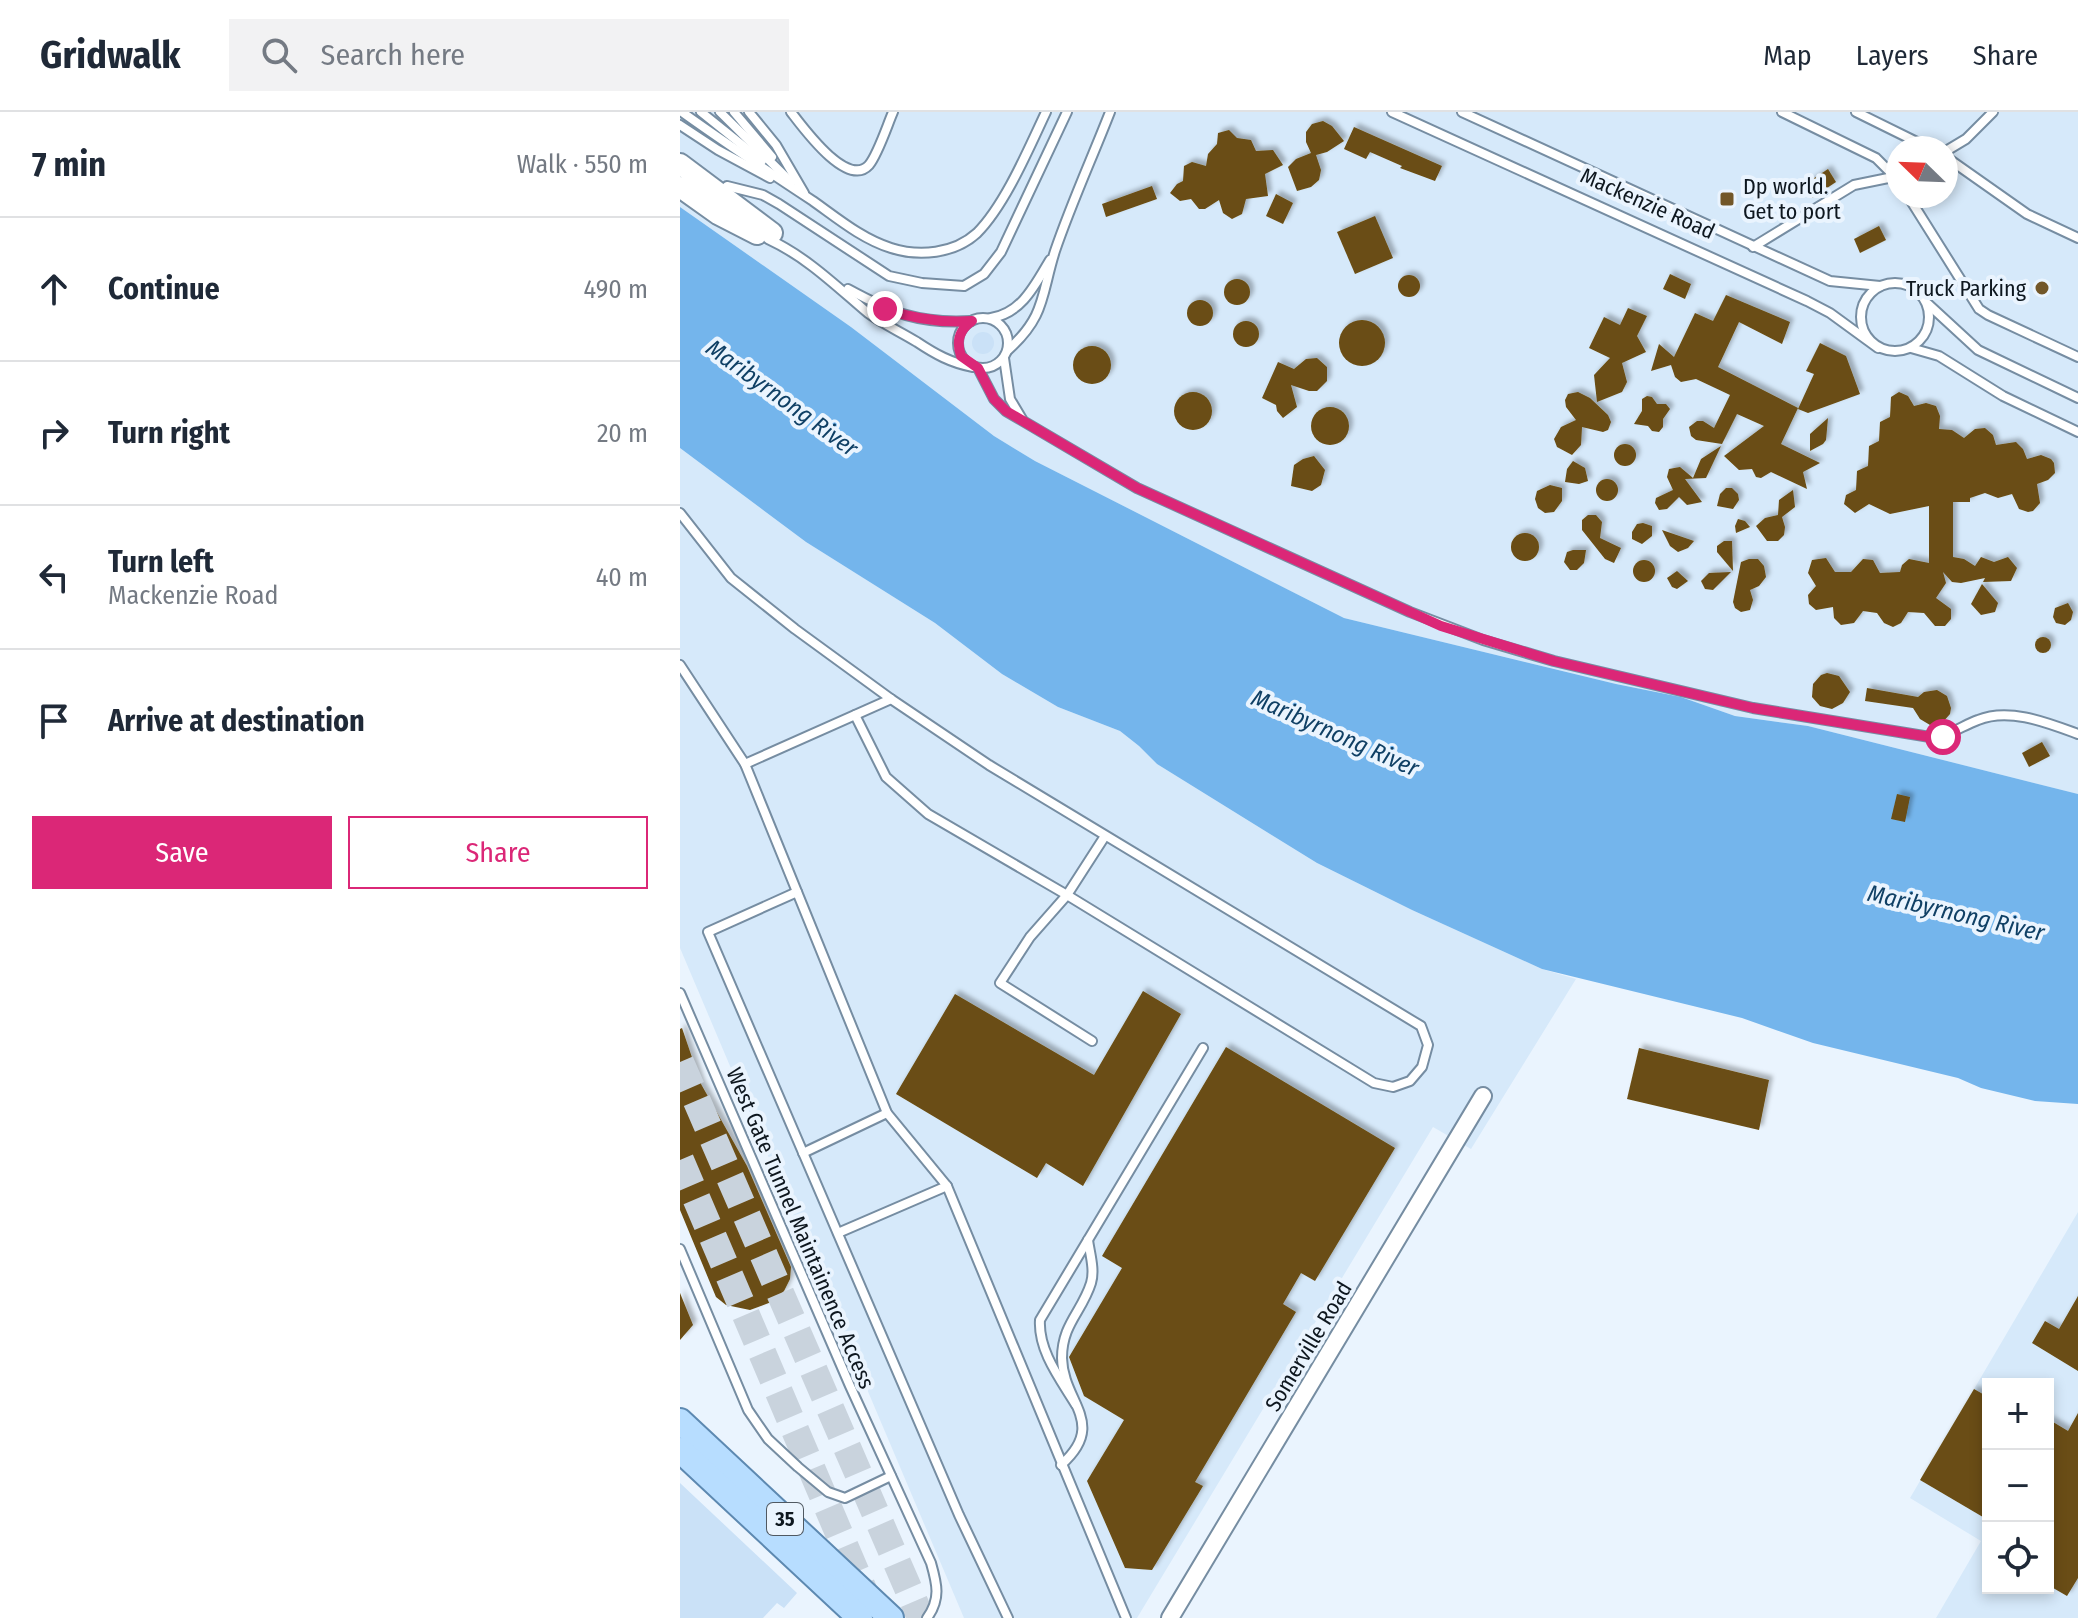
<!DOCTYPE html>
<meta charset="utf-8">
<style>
body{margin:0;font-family:"Fira Sans Condensed",sans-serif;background:#f2f2f3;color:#1f2937}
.controls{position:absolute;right:24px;bottom:24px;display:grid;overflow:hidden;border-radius:0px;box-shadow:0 4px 12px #0003}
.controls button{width:72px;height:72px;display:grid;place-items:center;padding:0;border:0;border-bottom:2px solid #e0e1e3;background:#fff;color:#1f2937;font:40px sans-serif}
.compass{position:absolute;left:1206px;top:24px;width:72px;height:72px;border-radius:50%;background:#fff;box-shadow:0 4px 12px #0003;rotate:293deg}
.stop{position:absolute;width:24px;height:24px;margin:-18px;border:6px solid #db2777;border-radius:50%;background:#fff}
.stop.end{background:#db2777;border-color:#fff;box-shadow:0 2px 8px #0008}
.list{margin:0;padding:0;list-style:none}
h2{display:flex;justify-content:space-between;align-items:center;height:104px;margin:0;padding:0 32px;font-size:34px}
h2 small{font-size:26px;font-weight:400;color:#747a83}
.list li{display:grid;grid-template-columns:52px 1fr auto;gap:24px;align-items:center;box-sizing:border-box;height:144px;padding:0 32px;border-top:2px solid #e0e1e3}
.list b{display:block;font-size:30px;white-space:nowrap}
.list p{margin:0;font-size:26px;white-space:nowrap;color:#747a83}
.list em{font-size:26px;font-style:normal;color:#747a83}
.actions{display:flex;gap:16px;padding:24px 32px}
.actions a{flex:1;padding:18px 0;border:2px solid #db2777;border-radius:0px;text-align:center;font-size:28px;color:#db2777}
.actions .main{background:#db2777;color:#fff}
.icon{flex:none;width:44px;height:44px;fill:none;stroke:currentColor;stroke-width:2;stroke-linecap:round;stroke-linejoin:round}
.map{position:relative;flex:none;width:1398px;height:1506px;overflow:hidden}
header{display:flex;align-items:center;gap:48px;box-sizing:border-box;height:112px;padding:0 40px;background:#fff;border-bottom:2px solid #e0e1e3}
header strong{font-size:38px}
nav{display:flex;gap:44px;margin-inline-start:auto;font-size:28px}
.search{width:560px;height:72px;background:#f2f2f3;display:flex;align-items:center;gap:20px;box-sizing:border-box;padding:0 28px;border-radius:0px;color:#747a83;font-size:30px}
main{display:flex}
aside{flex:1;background:#fff}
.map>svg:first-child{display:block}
.built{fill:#d6e9fa;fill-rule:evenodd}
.green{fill:#cae1f7}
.water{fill:#74b5ec}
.building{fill:#6b4d12;filter:url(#shadow)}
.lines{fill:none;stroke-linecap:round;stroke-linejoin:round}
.motorway-tunnel{stroke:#c9d3dd;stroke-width:28;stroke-dasharray:28 14;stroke-linecap:butt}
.service-casing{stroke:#768da2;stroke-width:12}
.minor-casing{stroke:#768da2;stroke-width:20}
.tertiary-casing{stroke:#768da2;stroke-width:24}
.primary-casing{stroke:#5d89b1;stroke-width:28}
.service{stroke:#fff;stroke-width:8}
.minor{stroke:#fff;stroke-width:16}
.tertiary{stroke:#fff;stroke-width:20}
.primary{stroke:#b7ddff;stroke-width:24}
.route{stroke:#db2777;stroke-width:10}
.poi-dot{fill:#725729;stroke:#eaf4fe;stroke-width:3}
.labels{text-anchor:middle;stroke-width:8;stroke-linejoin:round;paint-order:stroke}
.shield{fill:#eaf4fe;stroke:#505962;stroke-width:2}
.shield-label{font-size:20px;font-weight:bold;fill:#0e171f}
.poi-label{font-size:22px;fill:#0e171f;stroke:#eaf4fe;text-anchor:start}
.street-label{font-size:22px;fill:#0e171f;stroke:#eaf4fe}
.water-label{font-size:24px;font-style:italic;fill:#104065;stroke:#eaf4fe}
</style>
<header>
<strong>Gridwalk</strong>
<div class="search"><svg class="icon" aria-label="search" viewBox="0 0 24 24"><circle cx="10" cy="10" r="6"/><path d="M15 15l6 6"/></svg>Search here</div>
<nav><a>Map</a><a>Layers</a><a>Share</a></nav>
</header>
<main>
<aside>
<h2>7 min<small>Walk · 550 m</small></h2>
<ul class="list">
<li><svg class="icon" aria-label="ahead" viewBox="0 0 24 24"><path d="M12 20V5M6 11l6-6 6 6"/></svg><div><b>Continue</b></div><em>490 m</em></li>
<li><svg class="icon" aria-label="right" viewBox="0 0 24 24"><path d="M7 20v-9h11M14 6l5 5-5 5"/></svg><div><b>Turn right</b></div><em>20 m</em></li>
<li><svg class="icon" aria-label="left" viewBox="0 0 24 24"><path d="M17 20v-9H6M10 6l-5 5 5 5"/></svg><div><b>Turn left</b><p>Mackenzie Road</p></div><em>40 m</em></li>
<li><svg class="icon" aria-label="arrive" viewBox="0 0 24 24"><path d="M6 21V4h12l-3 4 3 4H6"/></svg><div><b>Arrive at destination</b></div></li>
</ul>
<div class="actions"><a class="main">Save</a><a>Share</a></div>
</aside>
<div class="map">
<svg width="1398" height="1506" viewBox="0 0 1398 1506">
<defs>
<filter id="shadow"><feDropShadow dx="4" dy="-4" stdDeviation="2" flood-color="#0004"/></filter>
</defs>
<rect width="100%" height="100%" fill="#eaf4fe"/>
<!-- built -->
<g class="built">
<path d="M0,0H1398V682L1128,614L1055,604L1001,585L936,572L664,506L355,349L314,324L171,215L0,95ZM1218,36H1266V84H1218Z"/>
<polygon points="0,336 126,430 255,511 322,562 378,595 440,619 459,634 477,652 637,751 732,798 862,857 896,867 791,1037 753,1015 457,1506 284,1506 0,836"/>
<path d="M1398,1100V1506H1256L1301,1429L1230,1386ZM1308,1272H1368V1476H1308Z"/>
</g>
<!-- green -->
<g class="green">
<circle cx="303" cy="231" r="11"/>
<polygon points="0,1371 117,1481 104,1496 97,1491 83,1506 0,1506"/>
</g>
<!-- water -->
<polygon class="water" points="0,95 171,215 314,324 355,349 664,506 936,572 1001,585 1055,604 1128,614 1398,682 1398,992 1355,989 1301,976 1278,966 1133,931 1062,906 862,857 732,798 637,751 477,652 459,634 440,619 378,595 322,562 255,511 126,430 0,336"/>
<!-- building -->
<g class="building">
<polygon points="643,9 652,14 664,29 647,40 636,43 641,58 639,68 631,75 617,79 608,55 616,47 631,41 626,30 626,20 632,12"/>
<polygon points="674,15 762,54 755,69 720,56 722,54 690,40 686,47 664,37"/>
<polygon points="549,18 557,26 571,28 576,39 593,38 603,53 585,62 588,84 566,87 562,102 552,107 543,101 539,88 525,97 519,97 511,87 500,89 490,81 497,72 503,69 504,54 512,50 526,54 528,42 537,32 538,21"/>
<polygon points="1148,57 1156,70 1132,86 1124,73"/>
<polygon points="472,74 477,87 426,105 422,92"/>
<polygon points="596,82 613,91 603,112 586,104"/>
<polygon points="695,104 713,146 675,162 657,120"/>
<polygon points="1199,114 1206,128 1180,141 1174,127"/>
<polygon points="990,162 1011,172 1005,187 983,177"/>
<circle cx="729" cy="174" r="11"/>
<circle cx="557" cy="180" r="13"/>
<polygon points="1046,183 1110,210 1102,232 1059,210 1038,255 1118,296 1101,332 1140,351 1123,360 1127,377 1091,360 1081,366 1076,365 1072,357 1059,358 1044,344 1084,314 1057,302 1042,332 1016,328 1011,324 1009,315 1017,309 1023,309 1034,316 1050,283 1016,267 1001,270 995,265 991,253 971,259 979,232 994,245 1015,201 1033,209"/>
<circle cx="520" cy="201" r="13"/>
<polygon points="948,196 967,204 957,224 966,240 942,251 947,270 942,280 917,290 914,263 930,246 909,236 924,205 940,213"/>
<circle cx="682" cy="231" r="23"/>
<circle cx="566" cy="222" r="13"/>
<polygon points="1140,231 1166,244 1180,282 1128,301 1118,297 1134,262 1126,259"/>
<circle cx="412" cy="253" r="19"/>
<polygon points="637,246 647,255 647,269 637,279 629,279 611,273 617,295 603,306 597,299 596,293 582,286 598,250 614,257 626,247"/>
<circle cx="513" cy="299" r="19"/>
<polygon points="898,280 910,286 928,303 931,310 928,318 923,320 902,315 901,333 892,343 877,335 874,327 881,315 896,308 886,295 885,288 888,282"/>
<polygon points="1219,280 1228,284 1234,294 1246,291 1256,294 1260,304 1259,317 1272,318 1284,326 1295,317 1305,316 1313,323 1316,333 1336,330 1343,337 1347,347 1361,343 1371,347 1374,351 1375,361 1368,368 1357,372 1360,391 1353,399 1348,400 1339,397 1332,382 1318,386 1305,381 1290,386 1290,390 1273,390 1273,445 1284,447 1295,454 1301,445 1314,450 1328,445 1337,456 1331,469 1303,470 1305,466 1281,471 1272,470 1263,460 1266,471 1256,486 1271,497 1271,507 1265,514 1255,514 1244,501 1228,500 1221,511 1213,515 1204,511 1197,501 1183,499 1174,511 1161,513 1154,506 1153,495 1136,498 1129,492 1128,483 1136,474 1128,461 1132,448 1146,446 1155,460 1171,460 1183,447 1193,448 1200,461 1220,460 1222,453 1229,447 1249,451 1249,394 1210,402 1189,392 1175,401 1164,392 1166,383 1176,378 1177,359 1188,354 1189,334 1199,329 1200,310 1210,305 1211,285"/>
<polygon points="967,284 972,285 977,292 986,292 990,297 983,307 983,315 979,320 972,319 968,314 954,312 962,299 962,287"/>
<circle cx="650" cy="314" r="19"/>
<polygon points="1148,306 1146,328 1143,332 1130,339 1130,322"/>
<circle cx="945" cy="343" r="11"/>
<polygon points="1041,334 1026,366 1005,367 1022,390 1007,393 999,385 987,397 979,398 975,391 976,386 993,378 987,365 989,357 1000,355 1013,366 1021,347"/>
<polygon points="634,344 645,358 641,373 632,379 611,374 614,353 623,347"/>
<polygon points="893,349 905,356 908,369 899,372 885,370 887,357"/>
<circle cx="927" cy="378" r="11"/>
<polygon points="870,373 882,376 882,389 874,400 865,401 858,396 855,387 857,379"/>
<polygon points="1046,376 1052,376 1058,382 1059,388 1053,397 1037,394 1040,382"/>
<polygon points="1113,378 1115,395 1102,405 1105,415 1104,423 1098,429 1087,429 1076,414 1085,406 1098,403 1099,388"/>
<polygon points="908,403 916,403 922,410 920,426 941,436 934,451 925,447 902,418 902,408"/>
<polygon points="1058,407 1065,409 1070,415 1056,421 1055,414"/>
<polygon points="963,411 972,414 972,424 962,432 952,427 952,420 957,412"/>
<polygon points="982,418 1014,429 1008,436 998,440 990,434"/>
<circle cx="845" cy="435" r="14"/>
<polygon points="1044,429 1052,429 1053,459 1037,440 1037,434"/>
<polygon points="893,438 906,438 904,451 897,458 890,458 884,450 887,440"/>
<polygon points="1069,447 1078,447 1084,454 1086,465 1079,474 1070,478 1073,488 1070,498 1061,500 1055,496 1053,490 1061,450"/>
<circle cx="964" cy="459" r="11"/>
<polygon points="997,459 1008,469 997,477 992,475 987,466"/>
<polygon points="1051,460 1033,478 1025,477 1021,469 1029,461"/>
<polygon points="1302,472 1318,491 1315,500 1301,503 1291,492"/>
<polygon points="1388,491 1393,500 1391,508 1385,513 1376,511 1373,505 1375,496"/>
<circle cx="1363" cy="533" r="8"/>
<polygon points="1147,561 1159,564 1170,580 1163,591 1152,597 1140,594 1132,585 1133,572 1141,563"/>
<polygon points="1187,576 1238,585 1244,580 1257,578 1267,584 1271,596 1270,602 1262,611 1250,613 1240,607 1233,596 1185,589"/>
<polygon points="1362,630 1370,644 1349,655 1342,641"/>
<polygon points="1217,682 1230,685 1225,710 1211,707"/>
<polygon points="463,879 501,902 403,1074 366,1051 357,1066 216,982 275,882 414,963"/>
<polygon points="2,916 21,972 67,1054 111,1155 110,1167 104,1179 94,1189 70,1198 46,1193 36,1185 0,1098 0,917"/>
<polygon points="546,935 715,1036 635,1169 621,1161 603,1192 616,1200 515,1370 523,1374 472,1458 445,1456 407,1369 444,1308 404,1284 389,1245 442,1156 422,1144"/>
<polygon points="959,936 1089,968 1079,1018 947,987"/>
<polygon points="0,1181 13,1213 0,1228"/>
<polygon points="1398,1184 1398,1259 1352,1231 1365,1209 1379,1217"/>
<polygon points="1294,1277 1308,1285 1308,1408 1240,1368"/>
<polygon points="1398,1301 1398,1466 1387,1484 1368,1473 1368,1307 1388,1319"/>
</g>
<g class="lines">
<!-- motorway-tunnel -->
<g class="motorway-tunnel">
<polyline points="0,950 241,1506"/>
<polyline points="0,1048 187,1487"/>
</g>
<!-- service casing -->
<g class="service-casing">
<g id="service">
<path d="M2,0C45,31 89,60 133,89C157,106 182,127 211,136C239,145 274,142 297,121C325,93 349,36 366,0"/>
<polyline points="21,0 82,49"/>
<polyline points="40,0 111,70"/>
<polyline points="54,0 92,45"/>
<polyline points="69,0 96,33 124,81"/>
<path d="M111,0C122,14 167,77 189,53C198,42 207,14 213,0"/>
<polyline points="712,0 1127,189 1150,201 1198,236"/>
<polyline points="782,0 1150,169 1200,174"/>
<polyline points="1102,0 1196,46 1218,68"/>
<polyline points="1176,0 1249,36"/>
<polyline points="0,13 38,38 90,66"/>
<polyline points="1266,39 1286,27 1313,0"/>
<polyline points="1266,45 1347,102 1398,126"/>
<polyline points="40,83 47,74 83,83 99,92 209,164 242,171 284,174 304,162 321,140 387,0"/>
<polyline points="1228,84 1299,197 1308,203 1398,245"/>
<path d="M88,127C127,145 156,174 188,201C203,212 221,220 237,230C255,242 271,251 293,255"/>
<polyline points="1073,135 1174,73 1218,64"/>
<circle cx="1215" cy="205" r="34"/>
<path d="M168,177C212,201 239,212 291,209"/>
<polyline points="1248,192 1298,238 1398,286"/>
<circle cx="303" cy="231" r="25"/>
<path d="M311,206C342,201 355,173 370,148"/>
<polyline points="1231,236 1259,244 1323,284 1398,320"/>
<path d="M328,238C366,204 361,183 375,139C391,92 412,46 430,0"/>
<polyline points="324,246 330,287 342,307"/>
<path d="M298,256L314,287L326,299L457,376L730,500L803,528L874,549L1073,596L1250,625C1269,625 1281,614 1298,608C1329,595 1368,611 1398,622"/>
<polyline points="0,401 51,466 115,517 211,587 309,653 741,914 748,933 742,955 730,969 713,975 694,971 387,783 248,702 206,665 175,603"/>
<polyline points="0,553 65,652 207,1001 267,1074 446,1506"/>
<polyline points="65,652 211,587"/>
<polyline points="117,780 28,820 279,1403 328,1506"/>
<path d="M0,881L170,1274L251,1451C257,1472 261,1487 247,1506"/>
<polyline points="412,929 320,871 350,825 387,783 425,724"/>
<polyline points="123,1041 207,1001"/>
<polyline points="158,1121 267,1074"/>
<polyline points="0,1137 68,1298 88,1327 118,1355 148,1380 165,1386 211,1364"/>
<path d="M396,1293C381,1268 358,1239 360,1208L523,936"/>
<path d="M381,1353C428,1311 383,1291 382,1246C382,1212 402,1200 411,1171C415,1158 410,1142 408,1128"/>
</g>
</g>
<!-- minor casing -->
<g class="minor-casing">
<polyline id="minor" points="490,1506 803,984"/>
</g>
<!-- tertiary casing -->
<g class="tertiary-casing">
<g id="tertiary">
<polyline points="0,52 92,121"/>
<polyline points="0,75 38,102 77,122"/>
</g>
</g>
<!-- primary casing -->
<g class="primary-casing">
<g id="primary">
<polyline points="0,1309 211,1506"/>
<polyline points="0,1338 180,1506"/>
</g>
</g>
<!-- service -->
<use href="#service" class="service"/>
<!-- minor -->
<use href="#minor" class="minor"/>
<!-- tertiary -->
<use href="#tertiary" class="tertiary"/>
<!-- primary -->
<use href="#primary" class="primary"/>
</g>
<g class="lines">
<!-- route -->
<path class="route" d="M205,197C234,207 262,211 292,209C279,218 276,229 281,244L298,256L314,287L326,299L457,376L761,514L874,549L1073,596L1250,625H1263"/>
</g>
<!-- markers -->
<g class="poi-dot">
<rect x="1039" y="79" width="16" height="16" rx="4"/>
<circle cx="1362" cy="176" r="8"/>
</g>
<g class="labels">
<!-- shield labels -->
<rect class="shield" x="87" y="1391" width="36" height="32" rx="6"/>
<g class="shield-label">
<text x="105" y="1414">35</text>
</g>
<!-- poi labels -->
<g class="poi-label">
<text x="1063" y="82">Dp world.<tspan x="1063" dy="25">Get to port</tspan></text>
<text x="1346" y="184" text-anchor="end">Truck Parking</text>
</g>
<!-- street labels -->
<g class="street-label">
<text transform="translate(968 91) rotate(24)" y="8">Mackenzie Road</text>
<text transform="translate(121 1116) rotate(67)" y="8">West Gate Tunnel Maintainence Access</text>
<text transform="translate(628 1234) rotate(-59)" y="8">Somerville Road</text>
</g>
<!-- water labels -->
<g class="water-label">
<text transform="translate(102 286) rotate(36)" y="8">Maribyrnong River</text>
<text transform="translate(655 621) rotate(24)" y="8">Maribyrnong River</text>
<text transform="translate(1276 801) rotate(13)" y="8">Maribyrnong River</text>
</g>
</g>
</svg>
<div class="controls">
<button>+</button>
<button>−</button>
<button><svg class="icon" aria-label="locate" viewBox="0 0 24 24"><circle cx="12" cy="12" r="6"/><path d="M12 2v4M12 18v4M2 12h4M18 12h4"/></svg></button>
</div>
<svg class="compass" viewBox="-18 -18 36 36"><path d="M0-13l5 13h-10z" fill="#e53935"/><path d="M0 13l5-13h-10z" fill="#747a83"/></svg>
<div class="stop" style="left:1263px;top:625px"></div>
<div class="stop end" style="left:205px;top:197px"></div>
</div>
</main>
